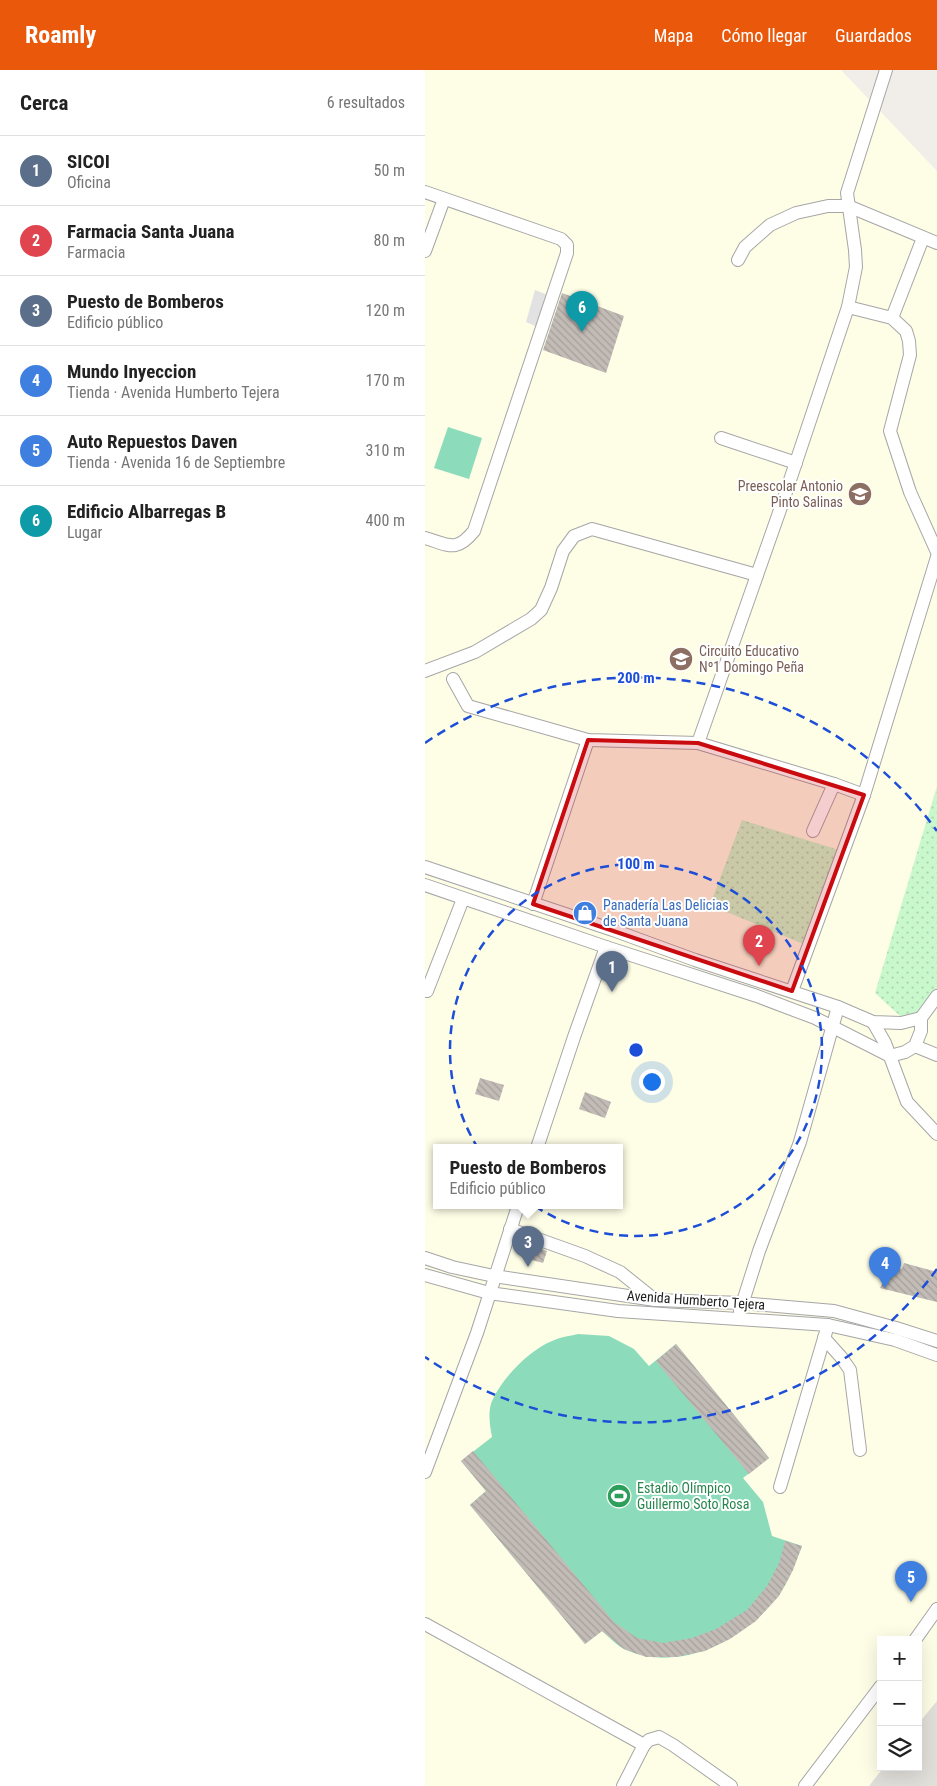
<!DOCTYPE html>
<html lang="es">
<meta charset="utf-8">
<style>
body{margin:0;font-family:"Roboto Condensed",sans-serif;background:#f6f6f6;color:#222}
.controls{position:absolute;right:15px;bottom:15px;display:grid;overflow:hidden;border-radius:0px;box-shadow:0 5px 20px #0002}
.controls button{width:45px;height:45px;display:grid;place-items:center;padding:0;border:0;border-bottom:1px solid #e0e0e0;background:#fff;color:#222;font:25px sans-serif}
.you{position:absolute;left:226px;top:1011px;width:18px;height:18px;margin:-12px;border:4px solid #fff;border-radius:50%;background:#1a73e8;box-shadow:0 0 0 8px #1a73e833}
.badge{display:grid;place-items:center;width:32px;height:32px;border-radius:50%;background:#ea580c;color:#fff;font-size:16px;font-weight:700}
.pin{position:absolute;translate:-50% -41px;filter:drop-shadow(0 1px 2px #0008)}
.pin::after{content:'';position:absolute;top:26px;width:18px;height:15px;background:inherit;clip-path:polygon(0 0,100% 0,50% 100%)}
.popup{position:absolute;left:8px;top:1074px;width:190px;height:65px;box-sizing:border-box;display:grid;place-content:center;border-radius:0px;background:#fff;filter:drop-shadow(0 1px 4px #0005);font-size:16px;white-space:nowrap;color:#767676}
.popup b{font-size:19px;color:#222}
.popup::after{content:'';position:absolute;left:50%;top:100%;margin-left:-10px;border:10px solid transparent;border-top-color:#fff}
.list{margin:0;padding:0;list-style:none}
h2{display:flex;justify-content:space-between;align-items:center;height:65px;margin:0;padding:0 20px;font-size:21px}
h2 small{font-size:16px;font-weight:400;color:#767676}
.list li{display:grid;grid-template-columns:32px 1fr auto;gap:15px;align-items:center;box-sizing:border-box;height:70px;padding:0 20px;border-top:1px solid #e0e0e0}
.list b{display:block;font-size:19px;white-space:nowrap}
.list p{margin:0;font-size:16px;white-space:nowrap;color:#767676}
.list em{font-size:16px;font-style:normal;color:#767676}
.icon{flex:none;width:28px;height:28px;fill:none;stroke:currentColor;stroke-width:2;stroke-linecap:round;stroke-linejoin:round}
.map{position:relative;flex:none;width:512px;height:1716px;overflow:hidden}
header{display:flex;align-items:center;gap:30px;box-sizing:border-box;height:70px;padding:0 25px;background:#ea580c;color:#fff}
header strong{font-size:24px}
nav{display:flex;gap:28px;margin-inline-start:auto;font-size:18px}
main{display:flex}
aside{flex:1;background:#fff}
.map>svg:first-child{display:block}
.education{fill:#fefde6;fill-rule:evenodd}
.airport{fill:#e0dfda}
.park{fill:url(#park-dots)}
.pitch{fill:#8cdcbb}
.parking{fill:#e2e2e2}
.building{fill:url(#building-back-hatch)}
.lines{fill:none;stroke-linecap:round;stroke-linejoin:round}
.minor-casing{stroke:#a6a6a6;stroke-width:14}
.minor{stroke:#fff;stroke-width:12}
.marked{fill:#c90a0e;fill-opacity:0.2;stroke:#c90a0e;stroke-width:4;stroke-linejoin:round}
.ring{fill:none;stroke:#1d4ed8;stroke-width:2.5;stroke-dasharray:9 6}
.labels{text-anchor:middle;stroke-width:4;stroke-linejoin:round;paint-order:stroke}
.education-label{font-size:14px;fill:#785e54;stroke:#fff;text-anchor:end}
.shop-label{font-size:14px;fill:#366cbe;stroke:#fff;text-anchor:start}
.street-label{font-size:14px;fill:#222;stroke:#fff}
.leisure-label{font-size:14px;fill:#27864d;stroke:#fff;text-anchor:start}
.centre{fill:#1d4ed8;stroke:#fff;stroke-width:2.5}
.ring-label{font-size:15px;text-anchor:middle;font-weight:bold;fill:#1d4ed8;stroke:#fff;stroke-width:4;stroke-linejoin:round;paint-order:stroke}
</style>
<header>
<strong>Roamly</strong>
<nav><a>Mapa</a><a>Cómo llegar</a><a>Guardados</a></nav>
</header>
<main>
<aside>
<h2>Cerca<small>6 resultados</small></h2>
<ul class="list">
<li><span class="badge" style="background:#5c6f8a">1</span><div><b>SICOI</b><p>Oficina</p></div><em>50 m</em></li>
<li><span class="badge" style="background:#e0444e">2</span><div><b>Farmacia Santa Juana</b><p>Farmacia</p></div><em>80 m</em></li>
<li><span class="badge" style="background:#5c6f8a">3</span><div><b>Puesto de Bomberos</b><p>Edificio público</p></div><em>120 m</em></li>
<li><span class="badge" style="background:#3f7fe0">4</span><div><b>Mundo Inyeccion</b><p>Tienda · Avenida Humberto Tejera</p></div><em>170 m</em></li>
<li><span class="badge" style="background:#3f7fe0">5</span><div><b>Auto Repuestos Daven</b><p>Tienda · Avenida 16 de Septiembre</p></div><em>310 m</em></li>
<li><span class="badge" style="background:#0f9aa8">6</span><div><b>Edificio Albarregas B</b><p>Lugar</p></div><em>400 m</em></li>
</ul>
</aside>
<div class="map">
<svg width="512" height="1716" viewBox="0 0 512 1716">
<defs>
<pattern id="park-dots" width="8" height="8" patternUnits="userSpaceOnUse" patternTransform="scale(1.25)"><rect width="8" height="8" fill="#caf8cd"/><path d="M2 2h.1M6 6h.1" fill="none" stroke="#add4b0" stroke-width="1.8" stroke-linecap="round"/></pattern>
<pattern id="building-back-hatch" width="6" height="6" patternUnits="userSpaceOnUse" patternTransform="scale(1.25)"><rect width="6" height="6" fill="#c2bbb6"/><path d="M-1 5l2 2M0 0l6 6M5-1l2 2" fill="none" stroke="#a6a09c"/></pattern>
</defs>
<rect width="100%" height="100%" fill="#f1eee9"/>
<!-- education -->
<path class="education" d="M0,0H416L512,101V1677L502,1691L466,1716H0ZM12,1078H194V1136H12ZM456,1570H493V1697H456Z"/>
<!-- airport -->
<polygon class="airport" points="512,1631 512,1716 444,1716 459,1697 493,1697 493,1654"/>
<!-- park -->
<g class="park">
<polygon points="512,716 512,925 487,957 450,923"/>
<polygon points="317,750 414,780 381,875 285,835"/>
</g>
<!-- pitch -->
<g class="pitch">
<polygon points="23,357 57,368 44,409 9,398"/>
<path d="M153,1264L184,1266L209,1279L224,1296L251,1274L344,1388L318,1408L338,1432L347,1466L377,1476C370,1493 364,1513 352,1527C318,1571 255,1603 201,1580C192,1576 184,1567 177,1561L160,1574L45,1435L61,1421L36,1391L67,1367C65,1356 62,1340 68,1329C78,1307 105,1280 127,1271C135,1267 145,1266 153,1264Z"/>
</g>
<!-- parking -->
<polygon class="parking" points="110,220 128,227 117,259 101,252"/>
<!-- building -->
<g class="building">
<polygon points="137,223 199,246 181,303 118,280"/>
<polygon points="55,1008 79,1015 74,1031 50,1024"/>
<polygon points="160,1022 186,1032 180,1048 154,1039"/>
<polygon points="100,1173 122,1181 118,1193 96,1187"/>
<polygon points="479,1193 512,1202 512,1232 455,1218 463,1202 470,1204 472,1198 477,1199"/>
<polygon points="251,1274 344,1388 324,1404 231,1291"/>
<polygon points="48,1381 189,1552 212,1568 238,1573 267,1568 291,1559 322,1540 342,1516 354,1493 360,1471 377,1476 368,1500 354,1526 331,1551 305,1569 280,1581 251,1587 221,1587 199,1579 177,1561 160,1574 45,1435 61,1421 36,1391"/>
</g>
<g class="lines">
<!-- minor casing -->
<g class="minor-casing">
<g id="minor">
<path d="M0,122L136,169L142,175V183L49,461C31,483 24,475 0,468"/>
<polyline points="0,181 19,129"/>
<polyline points="313,190 320,177 345,155 371,143 403,136 423,136 512,173"/>
<polyline points="423,237 467,248 481,261 484,271 485,285 465,361 485,422 512,482"/>
<polyline points="467,248 498,168"/>
<polyline points="296,368 371,393"/>
<polyline points="0,601 50,582 106,549 116,540 126,518 138,481 149,466 167,459 332,505"/>
<polyline points="28,609 43,636 163,670 273,673 409,714 439,725"/>
<polyline points="273,673 356,437 423,237 431,197 430,180 422,123 461,0"/>
<polyline points="388,761 409,714"/>
<polyline points="0,797 188,860 270,890 413,937 448,952 476,953 496,948"/>
<polyline points="0,815 181,877 332,926 390,948 465,986 480,982 490,976 496,961 496,948"/>
<polyline points="108,834 163,670"/>
<polyline points="2,921 38,829"/>
<polyline points="367,921 439,725 512,487"/>
<polyline points="496,948 512,926"/>
<polyline points="448,952 460,973 482,1032 512,1064"/>
<polyline points="490,976 512,985"/>
<polyline points="112,1078 149,967 181,877"/>
<polyline points="85,1159 160,1186 195,1202 230,1230"/>
<polyline points="0,1188 27,1197 69,1206 230,1230 317,1233 409,1241 471,1258 512,1271"/>
<polyline points="0,1205 64,1223 193,1241 403,1255 470,1270 512,1285"/>
<polyline points="315,1241 334,1181 375,1072 413,937"/>
<polyline points="399,1268 416,1287 425,1300 435,1380"/>
<polyline points="0,1402 52,1263 93,1136"/>
<polyline points="355,1417 403,1255"/>
<polyline points="0,1554 219,1675"/>
<polyline points="490,1570 512,1539"/>
<polyline points="198,1716 219,1675 224,1670 234,1667 248,1675 306,1716"/>
<polyline points="380,1716 456,1616"/>
</g>
</g>
<!-- minor -->
<use href="#minor" class="minor"/>
</g>
<!-- marked area -->
<path class="marked" d="M163,670L273,673L439,725L367,921L108,834Z"/>
<!-- distance rings -->
<g class="ring">
<circle cx="211" cy="980" r="186"/>
<path d="M512 1199A372 372 0 0 1 0 1287M0 673A372 372 0 0 1 512 761"/>
</g>
<!-- icons -->
<defs>
<g id="school-disc" transform="scale(1.25)"><circle r="9.5" fill="#8d6e63" stroke="#fff"/><path d="M0-5L7-2L0 1L-7-2ZM-4 1L0 2.5L4 1V4Q0 6-4 4Z" fill="#fff"/></g>
<g id="shop-disc" transform="scale(1.25)"><circle r="9.5" fill="#3f7fe0" stroke="#fff"/><path d="M-5-2.5h2.3a2.7 3.5 0 0 1 5.4 0H5L5.5 6h-11ZM-1.5-2.5h3a1.5 2.3 0 0 0-3 0Z" fill="#fff"/></g>
<g id="stadium-disc" transform="scale(1.25)"><circle r="9.5" fill="#2e9e5b" stroke="#fff"/><path d="M0-5a6.5 5 0 1 0 0 10a6.5 5 0 1 0 0-10ZM-3.5-1.8h7v3.6h-7Z" fill="#fff"/></g>
</defs>
<g fill-rule="evenodd">
<use href="#school-disc" x="435" y="424"/>
<use href="#school-disc" x="256" y="589"/>
<use href="#shop-disc" x="160" y="843"/>
<use href="#stadium-disc" x="194" y="1426"/>
</g>
<g class="labels">
<!-- education labels -->
<g class="education-label">
<text x="418" y="421">Preescolar Antonio<tspan x="418" dy="16">Pinto Salinas</tspan></text>
<text x="274" y="586" text-anchor="start">Circuito Educativo<tspan x="274" dy="16">Nº1 Domingo Peña</tspan></text>
</g>
<!-- shop labels -->
<g class="shop-label">
<text x="178" y="840">Panadería Las Delicias<tspan x="178" dy="16">de Santa Juana</tspan></text>
</g>
<!-- street labels -->
<g class="street-label">
<text transform="translate(271 1230) rotate(4)" y="5">Avenida Humberto Tejera</text>
</g>
<!-- leisure labels -->
<g class="leisure-label">
<text x="212" y="1423">Estadio Olímpico<tspan x="212" dy="16">Guillermo Soto Rosa</tspan></text>
</g>
</g>
<circle cx="211" cy="980" r="8" class="centre"/>
<g class="ring-label">
<text x="211" y="613">200 m</text>
<text x="211" y="799">100 m</text>
</g>
</svg>
<div class="controls">
<button>+</button>
<button>−</button>
<button><svg class="icon" aria-label="layers" viewBox="0 0 24 24"><path d="M12 4l9 5-9 5-9-5zM3 14l9 5 9-5"/></svg></button>
</div>
<div class="you"></div>
<div class="pin badge" style="left:187px;top:922px;background:#5c6f8a">1</div>
<div class="pin badge" style="left:334px;top:896px;background:#e0444e">2</div>
<div class="pin badge" style="left:103px;top:1197px;background:#5c6f8a">3</div>
<div class="popup"><b>Puesto de Bomberos</b>Edificio público</div>
<div class="pin badge" style="left:460px;top:1218px;background:#3f7fe0">4</div>
<div class="pin badge" style="left:486px;top:1532px;background:#3f7fe0">5</div>
<div class="pin badge" style="left:157px;top:262px;background:#0f9aa8">6</div>
</div>
</main>
